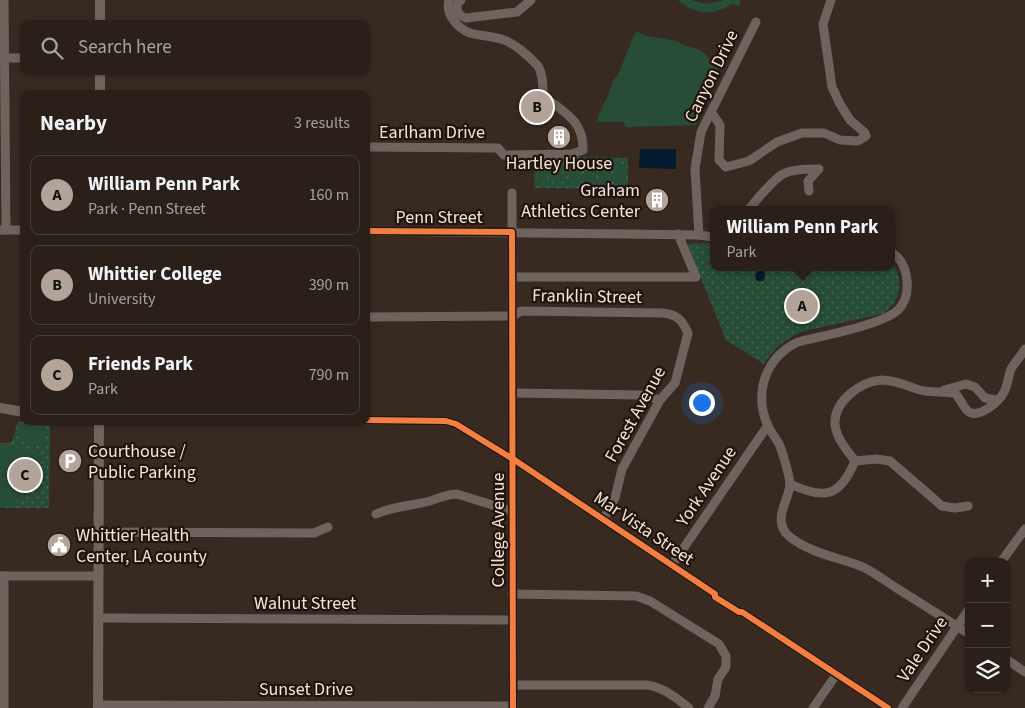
<!DOCTYPE html>
<meta charset="utf-8">
<style>
body{margin:0;font-family:"Source Sans 3",sans-serif;background:#362d26;color:#f1f3f6}
.controls{position:absolute;right:15px;bottom:15px;display:grid;overflow:hidden;border-radius:10px;box-shadow:0 1px 4px #0004}
.controls button{width:45px;height:45px;display:grid;place-items:center;padding:0;border:0;border-bottom:1px solid #463e38;background:#2a2019;color:#f1f3f6;font:25px sans-serif}
.you{position:absolute;left:701px;top:402px;width:18px;height:18px;margin:-12px;border:4px solid #fff;border-radius:50%;background:#1a73e8;box-shadow:0 0 0 8px #1a73e833}
.badge{display:grid;place-items:center;width:32px;height:32px;border-radius:50%;background:#b4a399;color:#111;font-size:16px;font-weight:700}
.pin{position:absolute;translate:-50% -50%;border:2px solid #fff;box-shadow:0 1px 5px #0006}
.popup{position:absolute;left:710px;top:206px;width:185px;height:65px;box-sizing:border-box;display:grid;place-content:center;border-radius:10px;background:#2a2019;filter:drop-shadow(0 1px 4px #0005);font-size:16px;white-space:nowrap;color:#a5a3a2}
.popup b{font-size:19px;color:#f1f3f6}
.popup::after{content:'';position:absolute;left:50%;top:100%;margin-left:-10px;border:10px solid transparent;border-top-color:#2a2019}
.list{margin:0;padding:0;list-style:none}
h2{display:flex;justify-content:space-between;align-items:center;height:65px;margin:0;padding:0 20px;font-size:21px}
h2 small{font-size:16px;font-weight:400;color:#a5a3a2}
.list li{display:grid;grid-template-columns:32px 1fr auto;gap:15px;align-items:center;box-sizing:border-box;height:80px;margin:0 10px 10px;padding:0 10px;border:1px solid #463e38;border-radius:10px}
.list b{display:block;font-size:19px;white-space:nowrap}
.list p{margin:0;font-size:16px;white-space:nowrap;color:#a5a3a2}
.list em{font-size:16px;font-style:normal;color:#a5a3a2}
.icon{flex:none;width:28px;height:28px;fill:none;stroke:currentColor;stroke-width:2;stroke-linecap:round;stroke-linejoin:round}
.map{position:relative;flex:none;width:1025px;height:708px;overflow:hidden}
.search{position:absolute;background:#2a2019;box-shadow:0 1px 4px #0004;left:20px;top:20px;width:350px;height:55px;display:flex;align-items:center;gap:12px;box-sizing:border-box;padding:0 18px;border-radius:10px;color:#a5a3a2;font-size:19px}
.panel{position:absolute;background:#2a2019;box-shadow:0 1px 4px #0004;left:20px;top:90px;width:350px;height:335px;border-radius:10px}
.map>svg:first-child{display:block}
.grass{fill:url(#grass-dots)}
.garden{fill:#284d36}
.water{fill:#051b2e}
.lines{fill:none;stroke-linecap:round;stroke-linejoin:round}
.minor{stroke:#6e645d;stroke-width:9}
.major{stroke:#71645b;stroke-width:10}
.cycleway-casing{stroke:#20140c;stroke-width:9}
.cycleway{stroke:#f27e40;stroke-width:6}
.labels{text-anchor:middle;stroke-width:4.5;stroke-linejoin:round;paint-order:stroke}
.street-label{font-size:18px;fill:#f6e4d9;stroke:#20140c}
.poi-label{font-size:18px;fill:#f6e4d9;stroke:#20140c;text-anchor:start}
</style>
<div class="map">
<svg width="1025" height="708" viewBox="0 0 1025 708">
<defs>
<pattern id="grass-dots" width="8" height="8" patternUnits="userSpaceOnUse" patternTransform="scale(1.25)"><rect width="8" height="8" fill="#284d36"/><path d="M2 2h.1M6 6h.1" fill="none" stroke="#486652" stroke-width="1.8" stroke-linecap="round"/></pattern>
</defs>
<rect width="100%" height="100%" fill="#382a21"/>
<!-- grass -->
<g class="grass">
<polygon points="535,156 628,158 628,189 534,188"/>
<path d="M709,243L713,244V267H891V262C905,279 901,303 882,314L804,331C787,338 773,348 764,364L726,340L687,244Z"/>
<polygon points="18,421 50,426 49,508 0,508 0,443 12,442"/>
</g>
<!-- garden -->
<g class="garden">
<path d="M678,0H691L707,4L723,0H741L739,6L732,4C714,16 694,15 678,0Z"/>
<polygon points="638,32 647,36 678,41 682,45 699,49 707,56 713,65 718,69 696,125 626,127 623,122 596,122 604,103 606,101 614,79 617,77 635,33"/>
<rect x="537" y="162" width="10" height="21"/>
<polygon points="553,162 563,163 562,183 553,183"/>
<rect x="569" y="163" width="9" height="20"/>
<rect x="584" y="163" width="10" height="20"/>
<polygon points="600,163 609,164 609,184 600,184"/>
<rect x="616" y="164" width="9" height="20"/>
<polygon points="21,423 47,430 43,447 23,442 17,430 18,427"/>
<polygon points="0,447 18,447 40,455 40,479 31,493 12,507 0,507"/>
</g>
<!-- water -->
<g class="water">
<polygon points="640,149 676,149 676,169 639,168"/>
<polygon points="760,268 764,269 765,276 763,281 758,281 756,280 755,275"/>
</g>
<g class="lines">
<!-- minor -->
<g class="minor">
<polyline points="4,0 6,230"/>
<path d="M461,0L457,4C456,11 459,16 466,18L517,12L531,0"/>
<polyline points="0,58 24,58"/>
<polyline points="709,116 714,116 720,125 719,160 726,167 749,161 777,142 802,133 824,133 840,140 858,141 866,136 865,133 850,120 840,104 832,87 823,24 831,0"/>
<path d="M366,147L498,148L504,155L572,154L583,150C584,121 564,112 543,96C543,87 543,74 538,66C530,57 515,44 504,40C493,36 481,36 470,33C457,28 445,14 449,0"/>
<polyline points="512,193 513,708"/>
<path d="M749,210C754,202 774,179 783,174C792,169 808,169 819,169L808,181L809,191"/>
<polyline points="0,230 24,230"/>
<polyline points="366,231 626,234 699,235 713,237"/>
<polyline points="699,235 695,169 701,132 756,22"/>
<path d="M891,252C901,258 906,269 907,281C908,291 906,302 898,310C882,325 822,336 798,342C766,357 754,391 767,424C770,431 775,437 779,444C782,450 790,478 790,484C790,499 770,521 790,537C812,554 838,557 863,567C875,573 887,582 898,589C922,604 946,619 969,634"/>
<polyline points="512,277 696,277 678,234"/>
<path d="M366,317L513,316L521,311L662,313C677,314 682,320 688,333L675,383L660,400L622,469L615,498L604,518"/>
<polyline points="944,390 966,384 975,387 985,398 997,400"/>
<polyline points="513,393 642,395 660,400"/>
<polyline points="366,420 446,421 456,424 513,459 715,594 715,597 739,612 742,612 888,708"/>
<path d="M855,461C847,450 836,438 835,424C834,401 861,381 882,380C896,380 907,386 920,390C931,393 943,391 955,393C960,398 964,409 969,412C980,418 999,402 1004,392C1008,385 1008,376 1011,369C1015,362 1021,356 1025,349"/>
<polyline points="855,461 876,459 890,461 942,506 955,508 968,506"/>
<path d="M790,484C825,500 840,497 855,461"/>
<path d="M376,514C394,506 412,506 430,501C439,498 447,494 457,494L512,511"/>
<polyline points="99,532 314,533 328,527"/>
<polyline points="1001,562 1025,529"/>
<polyline points="672,565 768,425"/>
<polyline points="0,576 99,576"/>
<polyline points="512,594 636,596 650,601 719,644 726,656 726,667 718,679 715,696 708,708"/>
<polyline points="99,618 512,620"/>
<polyline points="1006,659 1025,672"/>
<path d="M513,685H647C663,687 676,698 689,708"/>
<polyline points="98,705 513,706"/>
<polyline points="4,708 4,576"/>
<polyline points="813,708 836,675"/>
<polyline points="902,708 969,609"/>
</g>
<!-- major -->
<g class="major">
<polyline points="100,0 100,24"/>
<polyline points="100,71 100,94"/>
<polyline points="0,408 24,412"/>
<polyline points="98,708 99,421"/>
</g>
<!-- cycleway casing -->
<g class="cycleway-casing">
<g id="cycleway">
<polyline points="366,231 512,232 513,708"/>
<polyline points="366,420 446,421 456,424 513,459 715,594 715,597 739,612 742,612 888,708"/>
</g>
</g>
<!-- cycleway -->
<use href="#cycleway" class="cycleway"/>
</g>
<!-- icons -->
<defs>
<g id="building-disc" transform="scale(1.25)"><circle r="9.5" fill="#b4a399" stroke="#20140c"/><path d="M-4-6H4V6H1V3H-1V6H-4ZM-2.5-4.3h1.7v1.8h-1.7ZM.8-4.3h1.7v1.8H.8ZM-2.5-1h1.7V.8h-1.7ZM.8-1h1.7V.8H.8Z" fill="#fff"/></g>
<g id="parking-disc" transform="scale(1.25)"><circle r="9.5" fill="#b4a399" stroke="#20140c"/><path d="M-3.5-5.5H1a3.5 3.5 0 0 1 0 7H-1V5.5H-3.5ZM-1-3.4V-.6H.8a1.4 1.4 0 0 0 0-2.8Z" fill="#fff"/></g>
<g id="civic-disc" transform="scale(1.25)"><circle r="9.5" fill="#b4a399" stroke="#20140c"/><path d="M-.6-6.5H3V-4.5H.6V-3L4-1V1h2V6H-6V1h2V-1L-.6-3ZM-1.2 2.5V6h2.4V2.5Z" fill="#fff"/></g>
</defs>
<g fill-rule="evenodd">
<use href="#building-disc" x="559" y="137"/>
<use href="#building-disc" x="657" y="200"/>
<use href="#parking-disc" x="70" y="461"/>
<use href="#civic-disc" x="59" y="545"/>
</g>
<g class="labels">
<!-- street labels -->
<g class="street-label">
<text transform="translate(711 76) rotate(-64)" y="6">Canyon Drive</text>
<text x="432" y="138">Earlham Drive</text>
<text x="439" y="223">Penn Street</text>
<text transform="translate(587 296) rotate(1)" y="6">Franklin Street</text>
<text transform="translate(635 414) rotate(-61)" y="6">Forest Avenue</text>
<text transform="translate(706 486) rotate(-56)" y="6">York Avenue</text>
<text transform="translate(644 528) rotate(34)" y="6">Mar Vista Street</text>
<text transform="translate(498 530) rotate(-90)" y="6">College Avenue</text>
<text x="305" y="609">Walnut Street</text>
<text transform="translate(922 649) rotate(-56)" y="6">Vale Drive</text>
<text x="306" y="695">Sunset Drive</text>
</g>
<!-- poi labels -->
<g class="poi-label">
<text x="559" y="169" text-anchor="middle">Hartley House</text>
<text x="640" y="196" text-anchor="end">Graham<tspan x="640" dy="21">Athletics Center</tspan></text>
<text x="88" y="457">Courthouse /<tspan x="88" dy="21">Public Parking</tspan></text>
<text x="76" y="541">Whittier Health<tspan x="76" dy="21">Center, LA county</tspan></text>
</g>
</g>
</svg>
<div class="controls">
<button>+</button>
<button>−</button>
<button><svg class="icon" aria-label="layers" viewBox="0 0 24 24"><path d="M12 4l9 5-9 5-9-5zM3 14l9 5 9-5"/></svg></button>
</div>
<div class="you"></div>
<div class="pin badge" style="left:802px;top:306px">A</div>
<div class="popup"><b>William Penn Park</b>Park</div>
<div class="pin badge" style="left:537px;top:107px">B</div>
<div class="pin badge" style="left:25px;top:475px">C</div>
<div class="search"><svg class="icon" aria-label="search" viewBox="0 0 24 24"><circle cx="10" cy="10" r="6"/><path d="M15 15l6 6"/></svg>Search here</div>
<section class="panel">
<h2>Nearby<small>3 results</small></h2>
<ul class="list">
<li><span class="badge">A</span><div><b>William Penn Park</b><p>Park · Penn Street</p></div><em>160 m</em></li>
<li><span class="badge">B</span><div><b>Whittier College</b><p>University</p></div><em>390 m</em></li>
<li><span class="badge">C</span><div><b>Friends Park</b><p>Park</p></div><em>790 m</em></li>
</ul>
</section>
</div>
